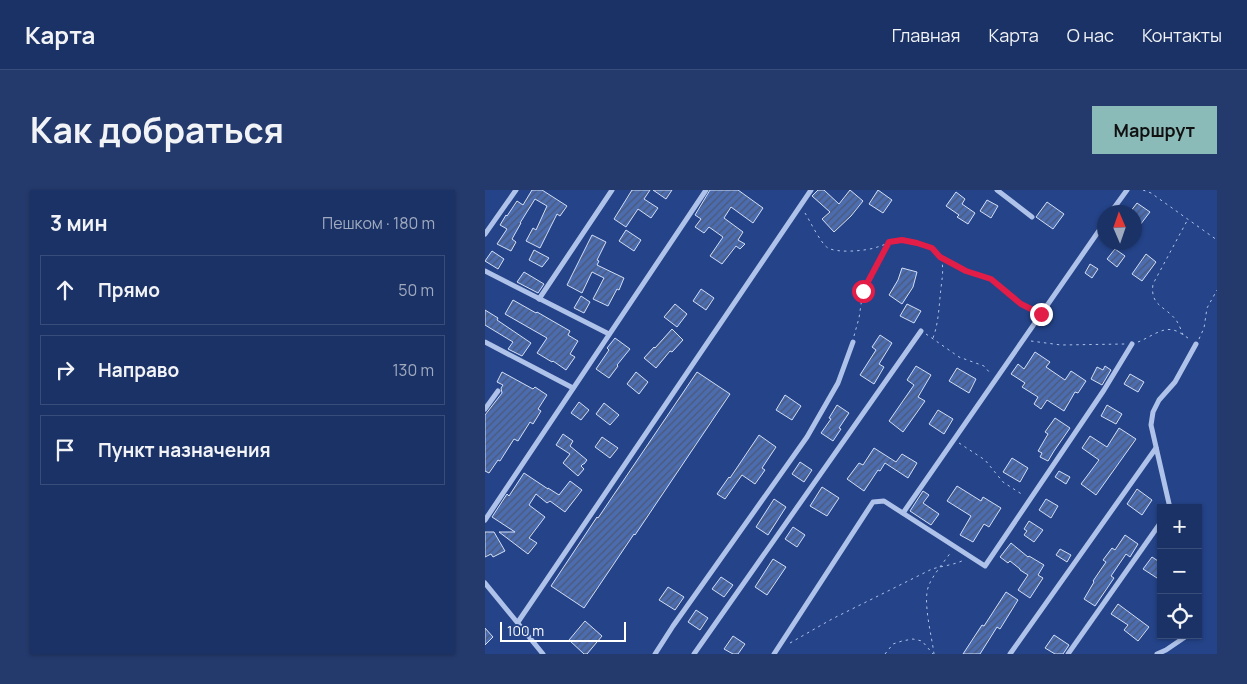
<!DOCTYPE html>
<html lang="ru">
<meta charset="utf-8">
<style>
body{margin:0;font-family:Manrope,sans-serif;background:#243a6c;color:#f1f3f6}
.controls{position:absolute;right:15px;bottom:15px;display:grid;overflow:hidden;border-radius:0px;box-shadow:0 1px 4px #0004}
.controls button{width:45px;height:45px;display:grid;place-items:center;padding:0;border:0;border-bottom:1px solid #394d7a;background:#1b3266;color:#f1f3f6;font:25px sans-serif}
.compass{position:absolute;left:612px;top:15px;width:45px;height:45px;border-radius:50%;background:#1b3266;box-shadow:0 1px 4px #0004;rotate:358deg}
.scale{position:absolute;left:15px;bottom:12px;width:126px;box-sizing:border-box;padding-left:5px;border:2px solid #fff;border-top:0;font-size:14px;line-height:18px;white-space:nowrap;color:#fff;-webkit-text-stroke:4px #244388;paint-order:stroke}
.stop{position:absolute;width:15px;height:15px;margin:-11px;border:4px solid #e11d48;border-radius:50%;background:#fff}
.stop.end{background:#e11d48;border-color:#fff;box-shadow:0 1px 5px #0008}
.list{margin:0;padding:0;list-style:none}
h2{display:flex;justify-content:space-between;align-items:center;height:65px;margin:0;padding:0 20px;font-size:21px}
h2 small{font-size:16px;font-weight:400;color:#a0aabf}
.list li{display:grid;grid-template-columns:32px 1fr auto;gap:15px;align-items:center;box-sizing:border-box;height:70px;margin:0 10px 10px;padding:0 10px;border:1px solid #394d7a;border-radius:0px}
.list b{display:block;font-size:19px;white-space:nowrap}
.list em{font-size:16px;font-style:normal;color:#a0aabf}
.icon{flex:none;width:28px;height:28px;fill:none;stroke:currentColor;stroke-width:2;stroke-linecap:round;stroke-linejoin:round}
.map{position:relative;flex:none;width:732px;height:464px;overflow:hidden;border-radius:0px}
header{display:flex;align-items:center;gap:30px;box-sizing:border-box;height:70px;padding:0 25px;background:#1b3266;border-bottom:1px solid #394d7a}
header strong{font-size:24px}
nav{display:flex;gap:28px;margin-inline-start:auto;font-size:18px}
.intro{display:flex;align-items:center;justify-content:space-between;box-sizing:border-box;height:120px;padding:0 30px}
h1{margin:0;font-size:35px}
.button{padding:12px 22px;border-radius:0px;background:#8bbbb9;color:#111;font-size:18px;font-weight:700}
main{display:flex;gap:30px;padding:0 30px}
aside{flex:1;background:#1b3266;border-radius:0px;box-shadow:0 1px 4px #0004}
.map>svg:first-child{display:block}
.building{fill:url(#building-hatch);stroke:#d3dff7}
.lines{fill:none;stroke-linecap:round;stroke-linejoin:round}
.path{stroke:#afc2e9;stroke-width:1;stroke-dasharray:2.5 4;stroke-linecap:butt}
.minor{stroke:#afc2e9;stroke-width:5}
.route{stroke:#e11d48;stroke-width:6}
</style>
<header>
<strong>Карта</strong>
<nav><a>Главная</a><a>Карта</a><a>О нас</a><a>Контакты</a></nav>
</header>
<div class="intro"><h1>Как добраться</h1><a class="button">Маршрут</a></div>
<main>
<aside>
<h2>3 мин<small>Пешком · 180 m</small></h2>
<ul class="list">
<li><svg class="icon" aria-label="ahead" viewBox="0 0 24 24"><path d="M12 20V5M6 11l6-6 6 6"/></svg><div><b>Прямо</b></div><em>50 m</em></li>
<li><svg class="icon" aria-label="right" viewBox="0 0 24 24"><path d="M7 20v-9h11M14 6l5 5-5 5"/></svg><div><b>Направо</b></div><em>130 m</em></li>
<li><svg class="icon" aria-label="arrive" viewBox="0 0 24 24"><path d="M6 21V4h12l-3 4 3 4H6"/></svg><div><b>Пункт назначения</b></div></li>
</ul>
</aside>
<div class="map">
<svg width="732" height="464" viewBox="0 0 732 464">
<defs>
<pattern id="building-hatch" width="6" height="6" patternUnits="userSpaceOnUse" patternTransform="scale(1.25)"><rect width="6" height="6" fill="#4c6cb0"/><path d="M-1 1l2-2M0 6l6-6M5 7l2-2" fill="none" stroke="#4c5974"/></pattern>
</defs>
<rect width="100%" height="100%" fill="#244388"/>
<!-- building -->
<g class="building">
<polygon points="47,0 57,0 82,16 75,26 72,24 55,58 41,51 48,38 51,40 62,16 50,9 35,33 36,33 27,49 31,52 26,61 12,54 22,39 15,35 21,25 22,26 32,11 38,15"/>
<polygon points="147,0 165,0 159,9 173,18 166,28 153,19 141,37 129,29"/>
<polygon points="168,0 187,0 181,9"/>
<polygon points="225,0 253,0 278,18 268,33 246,17 239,28 258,42 253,50 260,54 255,59 251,56 237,74 225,66 238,47 224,37 219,43 210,37 216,29 210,25"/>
<polygon points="333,0 339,0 354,14 365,0 378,11 366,26 349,42 337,29 345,22 327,6"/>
<polygon points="393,0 407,10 398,23 384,14"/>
<polygon points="471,2 480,9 477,14 490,23 483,34 472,27 474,25 461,16"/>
<polygon points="502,10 513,16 506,28 495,21"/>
<polygon points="562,12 579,24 568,39 551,27"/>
<polygon points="652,13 665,22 655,35 650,30 650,22 645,22"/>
<polygon points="141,40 156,50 149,61 134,51"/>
<polygon points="107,45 121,52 112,70 114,71 112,75 139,88 134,100 132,99 123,116 108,109 119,88 107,82 97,103 82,95"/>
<polygon points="630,59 640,66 632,77 622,69"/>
<polygon points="49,60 64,68 57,77 44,70"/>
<polygon points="7,61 19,69 13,79 0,71"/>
<polygon points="661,64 671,72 657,91 647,84"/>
<polygon points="605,74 613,79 607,88 600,83"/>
<polygon points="417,78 432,82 428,97 417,114 404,105 413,90"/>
<polygon points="39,82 59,94 53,103 32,92"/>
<polygon points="216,99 229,108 221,120 208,111"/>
<polygon points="96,106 105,112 99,123 89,118"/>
<polygon points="28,110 51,123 52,122 85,141 83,145 93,151 85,164 90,167 81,180 68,171 67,172 52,163 62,148 20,124"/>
<polygon points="190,114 202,124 192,137 179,127"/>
<polygon points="422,114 436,121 429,133 415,126"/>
<polygon points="0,120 13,128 12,130 46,153 37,166 23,159 28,152 0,135"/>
<polygon points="187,139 198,150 187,162 185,161 171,178 159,168 169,157 170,158"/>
<polygon points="395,145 407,153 394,174 399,177 389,194 375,185 391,160 387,157"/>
<polygon points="130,148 145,159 132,175 133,176 124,188 111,179 124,160 122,158"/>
<polygon points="550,162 565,172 561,177 580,190 586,181 601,191 593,203 590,202 579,221 562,210 556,219 549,214 553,207 537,197 540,193 526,184 533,174 539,179"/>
<polygon points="431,176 446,185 433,207 440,211 418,242 404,231 429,195 422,190"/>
<polygon points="620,176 626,180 617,195 606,189 612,177 618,180"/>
<polygon points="472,178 491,189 484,203 464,191"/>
<polygon points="17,182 48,199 50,197 62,205 53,219 56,221 48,234 45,232 33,251 29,249 15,271 13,270 4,283 0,281 0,225 17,203 16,198 18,195 12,192"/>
<polygon points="151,182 163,192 154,204 142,194"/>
<polygon points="212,182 245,204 150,345 149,344 99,418 66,396 112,327 113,328"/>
<polygon points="645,184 659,192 653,202 639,194"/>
<polygon points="300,205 316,216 307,230 291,220"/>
<polygon points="94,212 104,220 96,230 86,223"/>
<polygon points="119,213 134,225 125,235 111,224"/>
<polygon points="352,215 364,223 354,238 356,239 348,251 336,243 346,229 344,228"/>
<polygon points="622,215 637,224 631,234 616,226"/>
<polygon points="453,220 468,229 459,244 444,234"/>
<polygon points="570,228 585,238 569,261 563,271 555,267 557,263 553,261 563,244 560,242"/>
<polygon points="634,238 651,249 611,305 596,294 614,270 597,258 605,246 622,257"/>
<polygon points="78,244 88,251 85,256 102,270 99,274 98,274 96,276 99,279 93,286 78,273 85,264 71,255"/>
<polygon points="274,245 291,257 277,278 280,280 270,294 257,285 240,309 232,304 244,287 245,288"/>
<polygon points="117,247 133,258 125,268 110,257"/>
<polygon points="389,258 411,272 417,264 432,273 423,288 400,273 395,281 393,280 379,301 362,289 374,273 378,275"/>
<polygon points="527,268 543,278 535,292 518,282"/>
<polygon points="315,272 327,280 319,292 307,284"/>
<polygon points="574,281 585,287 581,294 570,287"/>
<polygon points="39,283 63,299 63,298 74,305 85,291 97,300 80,322 65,311 62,313 51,304 44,315 60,327 44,348 52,353 43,364 14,342 30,342 7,327 22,304 24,306"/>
<polygon points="472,296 496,311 498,307 516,318 504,337 499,334 488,352 475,345 486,326 462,311"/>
<polygon points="337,297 354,308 342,326 325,316"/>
<polygon points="652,299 667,310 657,325 642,314"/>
<polygon points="438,301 444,305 438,313 454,324 446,335 425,321"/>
<polygon points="289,309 301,317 283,345 271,337"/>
<polygon points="561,309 573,316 566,328 554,320"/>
<polygon points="544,331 558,340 549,352 539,345 542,341 539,339"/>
<polygon points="308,337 320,345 312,357 300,349"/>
<polygon points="0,342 9,342 20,361 8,367 6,364 0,367"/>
<polygon points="640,345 653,354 645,367 641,364 626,386 629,388 610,416 599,409 609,392 608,391 621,372 618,370 627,358 630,360"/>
<polygon points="526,353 543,367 544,366 559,375 553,385 558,388 545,408 533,400 543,385 535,380 535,379 525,371 523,373 515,367"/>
<polygon points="575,359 586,365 582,372 571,365"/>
<polygon points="667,367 676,373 676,382 672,388 658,379"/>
<polygon points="288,369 301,377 282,405 270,397"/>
<polygon points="236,387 248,395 239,407 227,399"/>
<polygon points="183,397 199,407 190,420 174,410"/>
<polygon points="521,402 533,410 515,439 512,437 495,464 478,464 497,435 499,436"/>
<polygon points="633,414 664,437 653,451 639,440 643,435 626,424"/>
<polygon points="211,420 223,428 215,440 203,432"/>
<polygon points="100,431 117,446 102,464 99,464 84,450"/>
<polygon points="0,438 8,447 0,455"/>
<polygon points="569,445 584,455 578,464 570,464 560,458"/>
<polygon points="248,446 260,454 253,464 248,464 239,459"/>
</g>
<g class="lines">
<!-- path -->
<g class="path">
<polyline points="658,0 666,3 732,50"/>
<path d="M320,23C325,31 336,54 343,58C353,63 375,61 385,59C395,57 404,52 415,50C423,50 433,53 441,56C462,64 458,80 456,98C454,114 454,132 448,148"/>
<polyline points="456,68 481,81 506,89 536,114 550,121"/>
<polyline points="441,144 474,167 499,176 505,183"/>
<path d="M698,145C696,140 694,134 691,130C679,115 665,116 668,94L703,29"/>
<polyline points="369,146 374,128 378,101 404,53"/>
<polyline points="714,149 719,138 722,118 732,100"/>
<polyline points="546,151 576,155 640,154"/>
<path d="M653,152C664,148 677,137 688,140C694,141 701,147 706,150"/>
<polyline points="474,253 500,270 518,292 538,305"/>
<path d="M305,453L347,429L447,379C457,376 469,375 479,370"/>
<polyline points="400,464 408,454 417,451 428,449 437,451 448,464"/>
<path d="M449,464C447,447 437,410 444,395C448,385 459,372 466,362"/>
</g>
<!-- minor -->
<g class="minor">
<polyline points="512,0 547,27"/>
<polyline points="626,22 642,0"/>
<polyline points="0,44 31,0"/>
<polyline points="0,81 124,144"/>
<polyline points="54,109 127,0"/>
<polyline points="0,152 88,198"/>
<polyline points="0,219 13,201"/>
<polyline points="685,318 666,235 668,222 674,210 690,192 711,154"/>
<polyline points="418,323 620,32"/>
<polyline points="0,330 221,0"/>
<polyline points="0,393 58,464"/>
<polyline points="33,432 326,0"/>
<polyline points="170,464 188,436 322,247 353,193 368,152"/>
<polyline points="209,464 436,141"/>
<polyline points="289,464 388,312 399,311 500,376 619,200 647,154"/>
<polyline points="525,464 671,258"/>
<polyline points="583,464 676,332"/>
<polyline points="672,464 681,460 703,445"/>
</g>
</g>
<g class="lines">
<!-- route -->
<polyline class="route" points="378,101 404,52 417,50 432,53 447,58 455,67 481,81 506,89 536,114 556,124"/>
</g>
</svg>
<div class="controls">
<button>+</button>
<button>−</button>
<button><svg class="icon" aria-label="locate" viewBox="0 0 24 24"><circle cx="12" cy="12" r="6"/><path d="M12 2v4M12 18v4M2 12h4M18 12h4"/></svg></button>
</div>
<svg class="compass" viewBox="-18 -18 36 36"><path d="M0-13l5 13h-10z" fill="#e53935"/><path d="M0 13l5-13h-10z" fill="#a0aabf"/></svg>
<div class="scale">100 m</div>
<div class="stop" style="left:378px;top:101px"></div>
<div class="stop end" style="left:556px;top:124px"></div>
</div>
</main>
